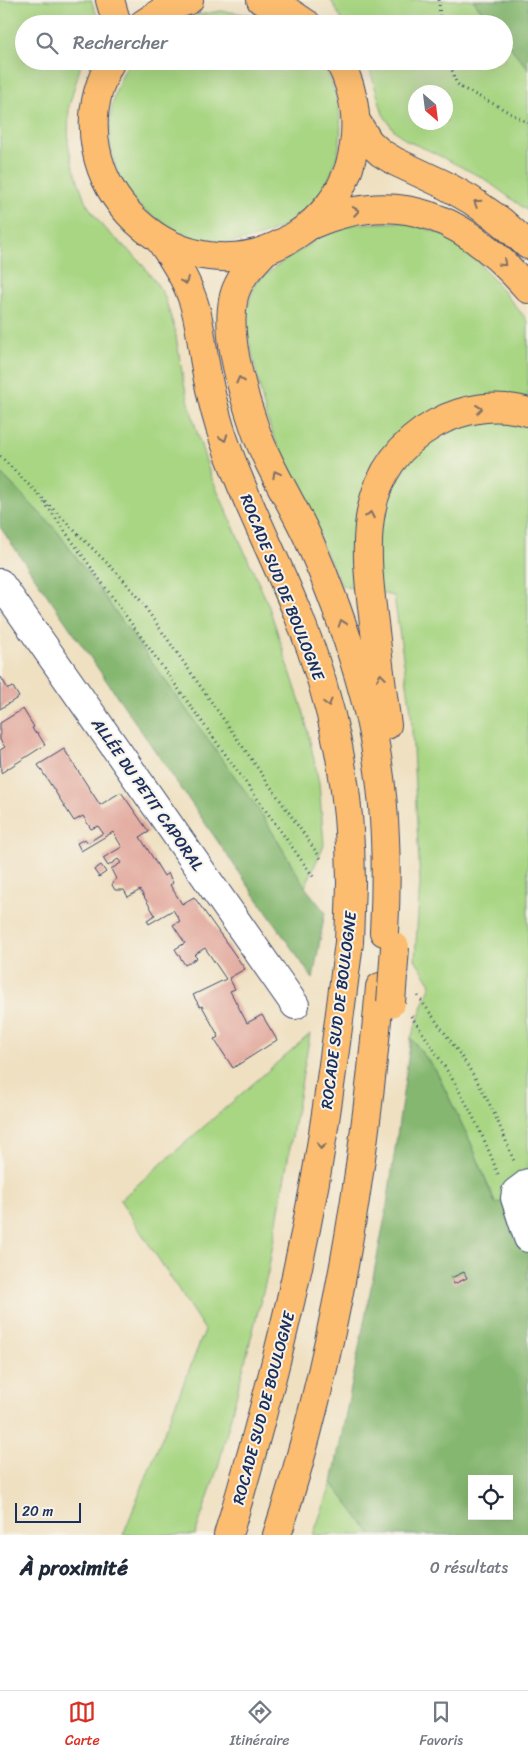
<!DOCTYPE html>
<html lang="fr">
<meta charset="utf-8">
<style>
body{margin:0;font-family:Sriracha,sans-serif;background:#f6f6f7;color:#1f2937}
.controls{position:absolute;right:15px;bottom:15px;display:grid;overflow:hidden;border-radius:0px;box-shadow:0 5px 20px #0002}
.controls button{width:45px;height:45px;display:grid;place-items:center;padding:0;border:0;border-bottom:1px solid #e0e1e3;background:#fff;color:#1f2937;font:25px sans-serif}
.compass{position:absolute;left:408px;top:85px;width:45px;height:45px;border-radius:50%;background:#fff;box-shadow:0 5px 20px #0002;rotate:152deg}
.scale{position:absolute;left:15px;bottom:12px;width:66px;box-sizing:border-box;padding-left:5px;border:2px solid #1b2f5e;border-top:0;font-size:14px;line-height:18px;white-space:nowrap;color:#1b2f5e;-webkit-text-stroke:4px #f7f3e8;paint-order:stroke}
.list{margin:0;padding:0;list-style:none}
h2{display:flex;justify-content:space-between;align-items:center;height:65px;margin:0;padding:0 20px;font-size:21px}
h2 small{font-size:16px;font-weight:400;color:#747a83}
.icon{flex:none;width:28px;height:28px;fill:none;stroke:currentColor;stroke-width:2;stroke-linecap:round;stroke-linejoin:round}
.map{position:relative;flex:none;width:528px;height:1535px;overflow:hidden}
.search{position:absolute;background:#fff;box-shadow:0 5px 20px #0002;left:15px;right:15px;top:15px;height:55px;display:flex;align-items:center;gap:12px;box-sizing:border-box;padding:0 18px;border-radius:28px;color:#747a83;font-size:19px}
.sheet{height:155px;background:#fff}
nav{display:flex;justify-content:space-around;align-items:center;box-sizing:border-box;height:70px;border-top:1px solid #e0e1e3;background:#fff;font-size:14px;color:#747a83}
nav a{display:grid;justify-items:center;gap:2px}
nav .on{color:#d93025}
.map>svg:first-child{display:block}
.green{fill:#a8d683;stroke:#628270;fill-rule:evenodd}
.forest{fill:#86b771;stroke:#507368;fill-rule:evenodd}
.building{fill:#e2a79c}
.lines{fill:none;stroke-linecap:round;stroke-linejoin:round}
.minor-casing{stroke:#3b4a6d;stroke-width:30}
.major-casing{stroke:#3b4a6d;stroke-width:30}
.highway-casing{stroke:#3b4a6d;stroke-width:30}
.path{stroke:#3b4a6d;stroke-width:3;stroke-dasharray:1 4;stroke-linecap:butt}
.minor{stroke:#fff;stroke-width:28}
.major{stroke:#fcbd6f;stroke-width:28}
.highway{stroke:#fcbd6f;stroke-width:28}
.highway-bridge-casing{stroke:#3b4a6d;stroke-width:30;stroke-linecap:butt}
.highway-bridge{stroke:#fcbd6f;stroke-width:28}
.oneway{stroke:#806f66}
.labels{text-anchor:middle;stroke-width:4;stroke-linejoin:round;paint-order:stroke}
.street-label{font-size:16px;fill:#1b2f5e;stroke:#f7f3e8}
</style>
<div class="map">
<svg width="528" height="1535" viewBox="0 0 528 1535">
<rect width="100%" height="100%" fill="#f7f3e8"/>
<filter id="ink" filterUnits="userSpaceOnUse"><feTurbulence type="fractalNoise" baseFrequency=".02" numOctaves="2"/><feDisplacementMap in="SourceGraphic" scale="10" xChannelSelector="R" yChannelSelector="G"/><feConvolveMatrix kernelMatrix="1 2 1 2 8 2 1 2 1" color-interpolation-filters="sRGB"/></filter>
<filter id="wash" filterUnits="userSpaceOnUse"><feTurbulence type="fractalNoise" baseFrequency=".0096" numOctaves="4" result="noise"/><feDisplacementMap in="SourceGraphic" scale="20" xChannelSelector="R" yChannelSelector="G"/><feGaussianBlur stdDeviation="1.12" result="paint"/><feColorMatrix in="noise" values="0 0 0 0 0 0 0 0 0 0 0 0 0 0 0 0 0 1.4 0 .05"/><feComposite in="paint" operator="in"/></filter>
<g filter="url(#wash)">
<rect width="100%" height="100%" fill="#efe0c1"/>
<!-- green -->
<g class="green">
<polygon points="0,0 91,0 99,20 98,24 24,24 24,61 82,61 69,106 68,143 73,166 86,203 103,227 138,259 155,281 164,295 175,330 184,384 198,436 210,474 268,604 304,714 319,783 324,845 305,887 261,813 57,531 0,472"/>
<polygon points="331,0 473,0 492,24 344,24"/>
<polygon points="221,11 255,15 278,24 173,24 198,15"/>
<path d="M504,39L528,69V211L483,178L428,150L407,141L393,129L383,114L371,73L366,61H504ZM416,92H446V122H416Z"/>
<path d="M130,61H321C340,93 347,130 334,166C323,197 301,219 271,232C232,248 195,246 160,221C155,218 149,214 144,210C101,171 101,108 130,61Z"/>
<polygon points="406,222 460,240 528,321 528,1197 496,1204 471,1143 436,1071 411,1038 431,984 415,959 420,882 411,711 394,596 342,586 296,493 266,416 244,318 255,283 278,265 322,236 354,224"/>
<polygon points="310,1034 268,1272 218,1467 195,1535 123,1535 205,1330 120,1200"/>
<polygon points="332,1483 372,1535 313,1535"/>
</g>
<!-- forest -->
<g class="forest">
<polygon points="473,0 528,0 528,69 504,39 504,24 492,24"/>
<polygon points="0,472 57,531 261,813 305,887 325,912 313,979 0,527"/>
<path d="M411,1038L436,1071L471,1143L495,1203L528,1197V1535H372L332,1483L386,1212ZM472,1479H509V1516H472Z"/>
</g>
<g id="blocks">
<!-- building -->
<g class="building">
<polygon points="1,677 8,689 13,687 19,697 0,709 0,678"/>
<polygon points="23,709 34,727 32,728 35,733 37,732 45,745 1,773 0,750 5,747 0,740 0,723"/>
<polygon points="64,749 100,805 121,792 149,832 140,837 164,876 168,873 173,883 170,885 182,904 194,897 245,969 229,978 235,989 230,991 247,1023 262,1015 277,1040 233,1068 214,1039 219,1037 202,1006 200,1007 193,995 226,979 205,948 194,955 197,958 185,965 175,949 185,943 173,925 180,921 173,910 149,924 147,920 155,915 140,890 128,897 124,890 115,890 112,885 116,879 111,869 121,863 118,859 108,866 103,858 122,847 113,832 81,851 77,843 85,839 88,843 103,833 98,826 91,829 83,816 74,821 38,765"/>
<polygon points="101,865 106,872 99,877 94,870"/>
<polygon points="464,1272 467,1278 454,1284 451,1278"/>
</g>
</g>
</g>
<g filter="url(#ink)">
<use href="#blocks" fill-opacity="0" stroke="#3b4a6d" stroke-width="1"/>
<g class="lines">
<!-- minor casing -->
<g class="minor-casing">
<g id="minor">
<polyline points="0,583 295,1005"/>
<polyline points="528,1183 516,1192 515,1198 528,1238"/>
</g>
</g>
<!-- major casing -->
<g class="major-casing">
<polyline id="major" points="110,0 117,24"/>
</g>
<!-- highway casing -->
<g class="highway-casing">
<g id="highway">
<polyline points="261,0 286,10 307,24"/>
<polyline points="143,24 167,8 189,0"/>
<path d="M111,61C45,180 182,310 296,235C321,219 340,195 349,168C360,132 357,94 339,61"/>
<polyline points="356,121 369,142 381,153 396,162 443,184 471,200 501,221 528,245"/>
<path d="M311,225C401,185 468,220 528,289"/>
<path d="M159,239C172,257 184,275 191,295C199,315 201,337 204,358C208,382 213,405 220,428C241,493 274,554 299,617C334,704 351,788 351,883"/>
<path d="M266,250C253,264 239,277 234,296C228,322 233,350 239,375C243,392 248,409 254,426C267,465 291,501 308,538C328,583 345,629 359,677C384,761 389,844 384,932"/>
<path d="M387,725C382,691 378,657 374,623C364,545 356,468 436,423C464,408 497,403 528,412"/>
<path d="M228,1535C263,1419 293,1302 315,1182C329,1103 339,1022 349,942"/>
<path d="M277,1535C335,1357 364,1173 380,987"/>
</g>
</g>
<!-- path -->
<g class="path">
<polyline points="439,0 440,24"/>
<polyline points="449,61 456,82 460,87 496,105 528,123"/>
<polyline points="0,456 121,577 140,600 322,860"/>
<polyline points="44,502 315,879"/>
<path d="M418,996C443,1031 470,1065 489,1103C499,1123 507,1143 515,1164"/>
<path d="M411,1016C448,1069 477,1116 499,1177"/>
</g>
<!-- minor -->
<use href="#minor" class="minor"/>
<!-- major -->
<use href="#major" class="major"/>
<!-- highway -->
<use href="#highway" class="highway"/>
<!-- highway-bridge casing -->
<g class="highway-bridge-casing">
<g id="highway-bridge">
<polyline points="349,942 351,883"/>
<polyline points="391,1003 395,947"/>
</g>
</g>
<!-- highway-bridge -->
<use href="#highway-bridge" class="highway-bridge"/>
</g>
<!-- one-way arrows -->
<defs><path id="oneway-chevron" d="M-2-3.5L2.5 0L-2 3.5" fill="none" stroke-width="1.6" stroke-linecap="round" stroke-linejoin="round" transform="scale(1.25)"/></defs>
<g class="oneway">
<use href="#oneway-chevron" transform="translate(477 203) rotate(-147)"/>
<use href="#oneway-chevron" transform="translate(356 211) rotate(-9)"/>
<use href="#oneway-chevron" transform="translate(503 263) rotate(43)"/>
<use href="#oneway-chevron" transform="translate(185 281) rotate(65)"/>
<use href="#oneway-chevron" transform="translate(240 380) rotate(-104)"/>
<use href="#oneway-chevron" transform="translate(479 409) rotate(-7)"/>
<use href="#oneway-chevron" transform="translate(224 438) rotate(70)"/>
<use href="#oneway-chevron" transform="translate(276 474) rotate(-118)"/>
<use href="#oneway-chevron" transform="translate(370 515) rotate(-79)"/>
<use href="#oneway-chevron" transform="translate(342 623) rotate(-109)"/>
<use href="#oneway-chevron" transform="translate(381 677) rotate(-97)"/>
<use href="#oneway-chevron" transform="translate(328 703) rotate(75)"/>
<use href="#oneway-chevron" transform="translate(321 1146) rotate(99)"/>
</g>
</g>
<g class="labels">
<!-- street labels -->
<g class="street-label">
<text transform="translate(283 587) rotate(68)" y="6">ROCADE SUD DE BOULOGNE</text>
<text transform="translate(148 794) rotate(55)" y="6">ALLÉE DU PETIT CAPORAL</text>
<text transform="translate(338 1010) rotate(-83)" y="6">ROCADE SUD DE BOULOGNE</text>
<text transform="translate(263 1408) rotate(-75)" y="6">ROCADE SUD DE BOULOGNE</text>
</g>
</g>
</svg>
<div class="controls">
<button><svg class="icon" aria-label="locate" viewBox="0 0 24 24"><circle cx="12" cy="12" r="6"/><path d="M12 2v4M12 18v4M2 12h4M18 12h4"/></svg></button>
</div>
<svg class="compass" viewBox="-18 -18 36 36"><path d="M0-13l5 13h-10z" fill="#e53935"/><path d="M0 13l5-13h-10z" fill="#747a83"/></svg>
<div class="scale">20 m</div>
<div class="search"><svg class="icon" aria-label="search" viewBox="0 0 24 24"><circle cx="10" cy="10" r="6"/><path d="M15 15l6 6"/></svg>Rechercher</div>
</div>
<section class="sheet">
<h2>À proximité<small>0 résultats</small></h2>
<ul class="list">
</ul>
</section>
<nav>
<a class="on"><svg class="icon" aria-label="map" viewBox="0 0 24 24"><path d="M3 6l6-2 6 2 6-2v14l-6 2-6-2-6 2zM9 4v14M15 6v14"/></svg>Carte</a>
<a><svg class="icon" aria-label="directions" viewBox="0 0 24 24"><path d="M12 3l9 9-9 9-9-9zM9 14v-3h6M13 9l2 2-2 2"/></svg>Itinéraire</a>
<a><svg class="icon" aria-label="saved" viewBox="0 0 24 24"><path d="M7 4h10v16l-5-4-5 4z"/></svg>Favoris</a>
</nav>
